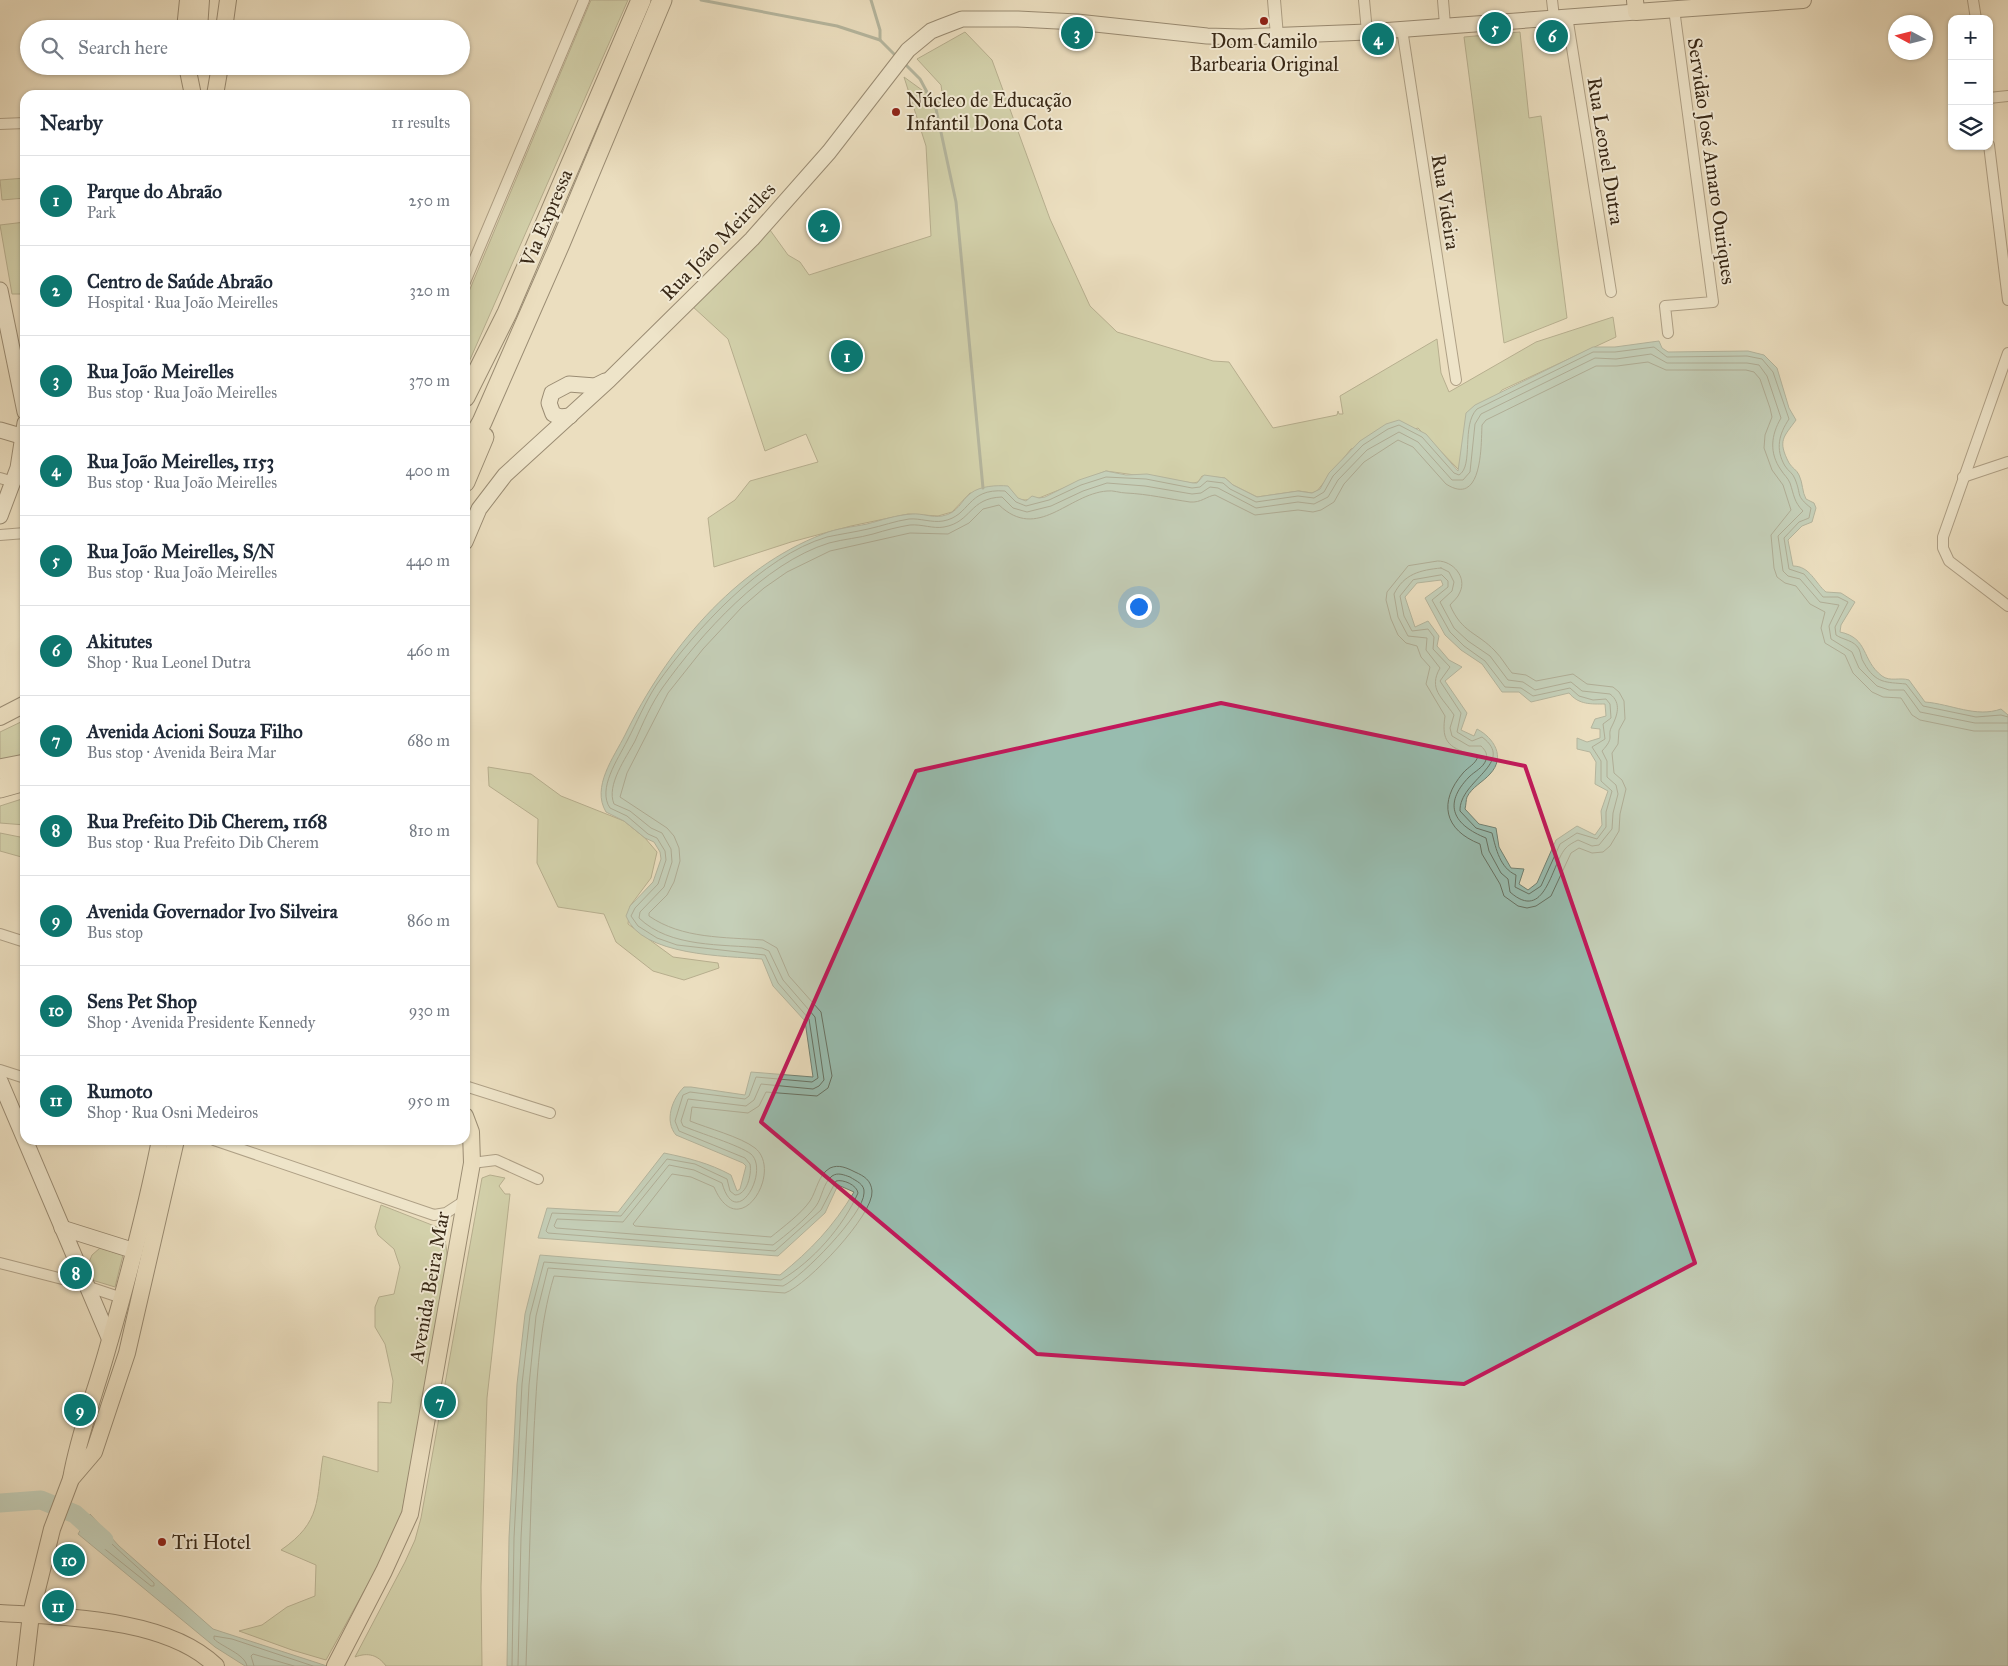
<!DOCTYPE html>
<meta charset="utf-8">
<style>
body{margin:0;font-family:"IM FELL Great Primer",serif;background:#f2f2f3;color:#1f2937}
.controls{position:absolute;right:15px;top:15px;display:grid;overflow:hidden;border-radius:10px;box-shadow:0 1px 4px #0004}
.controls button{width:45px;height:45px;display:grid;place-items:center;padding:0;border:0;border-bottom:1px solid #e0e1e3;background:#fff;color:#1f2937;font:25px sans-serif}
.compass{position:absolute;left:1888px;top:15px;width:45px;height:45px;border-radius:50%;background:#fff;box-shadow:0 1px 4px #0004;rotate:277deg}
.you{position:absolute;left:1138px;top:606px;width:18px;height:18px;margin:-12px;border:4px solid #fff;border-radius:50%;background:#1a73e8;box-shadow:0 0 0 8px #1a73e833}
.badge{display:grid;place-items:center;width:32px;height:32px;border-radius:50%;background:#0f766e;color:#fff;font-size:16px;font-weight:700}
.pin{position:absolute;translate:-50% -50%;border:2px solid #fff;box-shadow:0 1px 5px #0006}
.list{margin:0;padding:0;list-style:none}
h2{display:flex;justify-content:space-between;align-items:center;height:65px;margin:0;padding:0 20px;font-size:21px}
h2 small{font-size:16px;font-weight:400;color:#747a83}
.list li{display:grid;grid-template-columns:32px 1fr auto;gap:15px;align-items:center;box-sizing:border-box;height:90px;padding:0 20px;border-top:1px solid #e0e1e3}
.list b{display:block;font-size:19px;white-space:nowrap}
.list p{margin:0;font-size:16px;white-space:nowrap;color:#747a83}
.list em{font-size:16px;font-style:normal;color:#747a83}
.icon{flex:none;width:28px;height:28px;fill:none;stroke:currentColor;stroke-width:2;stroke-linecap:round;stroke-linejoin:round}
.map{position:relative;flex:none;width:2008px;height:1666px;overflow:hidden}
.search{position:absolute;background:#fff;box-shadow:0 1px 4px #0004;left:20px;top:20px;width:450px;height:55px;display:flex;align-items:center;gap:12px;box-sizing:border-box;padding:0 18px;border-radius:28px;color:#747a83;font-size:19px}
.panel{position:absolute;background:#fff;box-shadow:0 1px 4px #0004;left:20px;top:90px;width:450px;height:1055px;border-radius:15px}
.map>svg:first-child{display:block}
.green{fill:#b7c192;stroke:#787554}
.water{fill:#98bcaf;stroke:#728172;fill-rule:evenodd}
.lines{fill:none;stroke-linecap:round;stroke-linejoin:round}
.shore{stroke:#687263;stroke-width:1}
.stream{stroke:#728172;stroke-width:3}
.river{stroke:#98bcaf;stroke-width:19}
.minor-casing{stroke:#665641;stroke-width:12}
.tertiary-casing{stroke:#665641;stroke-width:14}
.secondary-casing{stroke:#392917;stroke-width:17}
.primary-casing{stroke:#392917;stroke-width:18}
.motorway-casing{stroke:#392917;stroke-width:21}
.minor{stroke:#f2ead5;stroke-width:10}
.tertiary{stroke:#f2ead5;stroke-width:12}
.secondary{stroke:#f2ead5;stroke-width:15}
.primary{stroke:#ebdebf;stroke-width:16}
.motorway{stroke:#ebdebf;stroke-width:19}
.marked{fill:none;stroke:#c2185b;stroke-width:4;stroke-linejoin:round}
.poi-dot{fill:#8f2418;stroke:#f2ead5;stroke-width:2}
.labels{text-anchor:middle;stroke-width:4;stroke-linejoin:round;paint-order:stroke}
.poi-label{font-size:20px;fill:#392917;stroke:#f2ead5;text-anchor:start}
.street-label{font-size:20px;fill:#392917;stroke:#f2ead5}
</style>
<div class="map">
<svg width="2008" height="1666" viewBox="0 0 2008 1666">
<rect width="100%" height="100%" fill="#ebdebf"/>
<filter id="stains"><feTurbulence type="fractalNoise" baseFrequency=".004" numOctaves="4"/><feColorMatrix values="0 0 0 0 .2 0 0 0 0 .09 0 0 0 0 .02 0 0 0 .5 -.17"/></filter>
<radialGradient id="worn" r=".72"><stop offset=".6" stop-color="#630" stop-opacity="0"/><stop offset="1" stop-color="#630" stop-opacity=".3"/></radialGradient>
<!-- green -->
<g class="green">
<polygon points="591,0 628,0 465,371 465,301"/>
<polygon points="965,32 992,60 1050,219 1090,306 1117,332 1213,361 1229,362 1273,428 1337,415 1338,411 1339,414 1343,414 1340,396 1437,339 1441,373 1449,392 1536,342 1613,317 1616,337 1502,390 1463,443 1459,470 1418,428 1351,449 1317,491 1312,493 1299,491 1257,497 1233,485 1225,478 1202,476 1198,482 1193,483 1106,471 1039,498 1025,500 970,493 952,512 938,516 908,514 851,526 791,542 714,567 708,518 735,500 750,481 818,462 806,434 765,451 728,339 692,306 770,230 788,255 800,262 809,275 931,236 926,146 904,77 944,106 941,85 917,59"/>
<polygon points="1520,32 1529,118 1541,116 1567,318 1504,343 1464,37"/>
<polygon points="25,178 25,198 2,200 0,180"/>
<polygon points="25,222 25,294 12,294 0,225"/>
<polygon points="25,720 25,757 0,762 0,732"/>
<polygon points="488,767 531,774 561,796 624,821 645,838 657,852 651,878 630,906 628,924 673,957 718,963 719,968 684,980 653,971 616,942 604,914 558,907 537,863 538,819 489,786"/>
<polygon points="25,798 25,825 0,823 0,806"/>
<polygon points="0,833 25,838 25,858 0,851"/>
<path d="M490,1175L505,1178L499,1186L505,1194H510L487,1398L481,1587L482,1666H386C378,1655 368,1652 355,1657L405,1562L415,1540L421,1518L482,1178Z"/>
<path d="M381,1205L437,1227C448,1238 447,1254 447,1269L402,1512L379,1564L326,1660L292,1650L239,1631L262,1625L287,1607L315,1596L316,1565L281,1550C322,1522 316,1500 323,1456L378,1472V1402L391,1403L393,1381L385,1344L375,1327V1307L379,1297L394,1294L400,1267L394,1249L378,1235L375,1227Z"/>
<polygon points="100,1248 123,1255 115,1287 92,1280 87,1267 92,1255"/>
</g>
<!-- water -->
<g class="water">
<path d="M1659,341L1662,348L1668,352L1748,351L1764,355L1777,368L1789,408L1796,420C1784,437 1777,440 1789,463C1792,468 1797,470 1799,475C1803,483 1802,492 1806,499L1814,503L1816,508L1812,522L1802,526L1788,540L1793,566C1810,566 1815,583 1826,592L1841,593L1855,602L1841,625L1840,632C1869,638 1861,660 1882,676C1890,682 1900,677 1909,680L1925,702C1951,704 1976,718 2001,709L2008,715V1666H507L509,1538L517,1384L525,1314L540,1255L780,1275C811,1250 833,1227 854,1192L838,1185L825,1213L778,1256L538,1238L547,1208L618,1212L664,1153C688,1158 709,1163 731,1175L737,1191L740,1189L746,1166L743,1163L676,1135C664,1121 672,1099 684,1087H691L745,1095L751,1072L813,1077L805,1021L773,986L762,959C726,956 641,956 626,916L630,906L653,882L661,859L660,852L654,842L645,838L624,821L606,812C591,787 614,757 625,735C666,651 734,568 823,534C837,528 853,527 867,524C882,520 896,515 912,514C922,513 932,518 942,516C959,513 960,501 971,493C980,486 997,485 1008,486L1018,498L1026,501L1032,496L1039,498L1045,497L1079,480L1106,471L1126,475L1147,474L1193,483H1197L1204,475L1225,478L1233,485L1257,497L1298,491L1312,493L1320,489L1329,473L1360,441L1386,424L1399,420L1426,434L1458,471L1466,413L1475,405L1593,347H1615ZM1441,580L1443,585L1425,598L1445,635L1461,650L1482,664L1502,692H1519L1531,702L1569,693C1579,705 1591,704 1605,704L1606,716L1595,719L1591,728L1600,729V738L1587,742L1577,738V749L1590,752L1596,762L1595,784L1608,791L1601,811L1602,825L1595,835L1577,826L1556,840L1537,883L1528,890L1519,884L1524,869L1511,868L1499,847L1496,828L1479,824L1465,809C1466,805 1466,800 1467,797C1472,787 1483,782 1490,774C1506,757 1494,738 1477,729L1474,736L1461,730L1467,713L1445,681L1462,667L1449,660L1437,646L1439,636L1428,621L1415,627L1405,597L1417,583Z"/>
<polygon points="90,1514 119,1546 213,1629 327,1666 245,1666 215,1647 78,1534"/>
</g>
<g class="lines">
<!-- shore -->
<g class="shore">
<path d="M1438,561C1453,561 1467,577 1460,592C1458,598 1453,601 1450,605C1462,633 1477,632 1495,651C1502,658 1506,666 1512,673L1526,675L1536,681L1573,674L1587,684L1613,687L1619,692L1624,701L1625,719L1619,730L1618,744L1612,753L1614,773L1622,780L1626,789L1620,814L1619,831L1610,846L1603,852L1592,853L1579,848L1571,853L1551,896L1536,906L1527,908L1518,906L1504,896L1500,884L1482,854L1480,844C1444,830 1438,802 1463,773C1468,767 1476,764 1478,756C1475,754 1471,755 1467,753C1445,746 1442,737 1445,716L1426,684L1430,667L1421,657L1417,646L1406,643L1398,635L1391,619L1386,600L1387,592L1408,566Z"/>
<path d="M1441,568L1449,572L1454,582L1452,591L1440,602L1454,628L1468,641L1490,656L1508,680L1523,682L1535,690L1571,682L1582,691L1610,694C1622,703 1617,716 1612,726C1606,737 1616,736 1602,751L1607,761V777L1616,785L1618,794L1613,813L1612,829L1599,845L1592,846L1578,840C1574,842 1568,845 1565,849C1551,866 1545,923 1510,892L1508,879L1501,873L1489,851L1486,838C1454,825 1442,805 1469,777C1475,771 1483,768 1486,760C1488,754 1485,750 1481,746H1469L1452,736L1450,728L1454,715C1442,697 1428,689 1440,668L1426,650L1427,638L1408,636L1398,617L1394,594C1404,574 1420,570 1441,568Z"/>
<path d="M1442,575L1448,581V587L1432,600L1450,632L1464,646L1485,661L1505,687L1521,688L1533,696L1570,688L1579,696L1593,700L1606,699L1610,704L1611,718L1603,724L1605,739L1592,747L1601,761V781L1612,791L1606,812V827L1597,839L1577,833L1560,844L1541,886L1529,894L1515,887L1516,875C1500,868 1496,849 1492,833L1476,828L1460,811C1459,780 1517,763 1482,737L1472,741L1457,732L1461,713L1440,681L1450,667L1433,649L1434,637L1428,629L1412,631L1404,616L1400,596L1413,580Z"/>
<path d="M89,1525H93C112,1546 134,1563 154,1583V1586H151L86,1534Z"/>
<path d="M247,1666C245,1654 222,1647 214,1639V1636L232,1639L313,1666"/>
<polyline points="254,1666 251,1656 253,1654 294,1666"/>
<path d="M512,1666L514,1538L522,1384L530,1315L544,1262L781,1280C813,1261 843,1227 858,1193C857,1185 843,1179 836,1181L821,1210L775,1251L548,1233L546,1231L552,1213L621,1216L667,1159L695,1164L727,1179L730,1191L735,1195C747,1195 752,1174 750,1164L745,1158L679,1131L675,1121L683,1095L690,1092L745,1099L749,1096L756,1077L812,1082L818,1078L809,1019L778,983L765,955L677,945L657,938L638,926L631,916L635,908L658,884L666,860L665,851L657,838L648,834L627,816L610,808C597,789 618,759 627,741C637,722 645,702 657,684C695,630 762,556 827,537C841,534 855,532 868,529C882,526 895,521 909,519C920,518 932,523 943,521C971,516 966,488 1005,491L1016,502L1026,506L1049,500L1081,485L1106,477L1146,479L1192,488L1200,487L1207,481L1223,483L1230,489L1256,502L1298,496L1314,498L1324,492L1333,476L1363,445L1388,429L1399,425L1422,437L1454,473L1459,475C1474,466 1461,425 1477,409L1593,352H1615L1654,347L1667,357L1747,356L1762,359L1773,372L1789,419C1779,434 1775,449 1785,466C1788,471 1793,473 1795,479C1802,496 1795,495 1811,508L1809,518L1799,522L1784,538L1789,569L1804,574L1823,597H1838L1848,602L1835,627L1836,635C1843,640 1854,640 1859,649C1861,653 1861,659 1864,663C1876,684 1886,682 1906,684L1923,706L1976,717L2001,715L2008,717"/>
<path d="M518,1666L521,1538L529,1385L536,1316L548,1268L783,1286C802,1277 864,1214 864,1193C865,1184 856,1181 850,1177C844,1175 838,1172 832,1176C823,1183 822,1198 816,1206C807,1218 785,1236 773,1245L556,1228L554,1226L557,1219L623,1222L669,1165L694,1170L722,1183C736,1233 770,1171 751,1154C739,1145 699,1133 683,1126L681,1121L688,1099L746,1106L754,1100L761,1084L813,1089L819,1086L824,1080L815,1017L783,980L769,951L762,948C722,944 670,948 639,918L640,912L664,887L672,862L671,849L662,833L651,828L630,811L614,804C606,785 626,758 635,741C643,723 651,704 663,687C701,634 764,563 829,543C844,539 859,538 873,534C886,530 898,527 910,525C922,524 933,529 944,527C972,522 969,498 1002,497L1013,508L1027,512L1051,506L1083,491L1107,483L1145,486L1192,494L1201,493L1210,487L1218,488L1256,508L1298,502L1314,504L1328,497L1338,480L1367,450L1399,432L1418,442L1452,480H1463L1470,472L1475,424L1481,414L1595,358L1616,359L1651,354L1667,363H1747L1759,365L1767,376L1781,418C1771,435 1769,453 1781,470C1784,475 1788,478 1790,483C1794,495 1794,502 1803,511L1778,536L1783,571L1788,576L1800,579L1820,602L1839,605L1829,626L1831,639L1852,652L1859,668L1877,686L1889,690H1904L1920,712L1975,723H2008"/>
<path d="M526,1666C529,1587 530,1509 534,1430C537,1379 539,1326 554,1276L785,1293C807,1285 874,1215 872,1191C871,1180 864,1176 855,1172C847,1168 839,1164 830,1168C818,1175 817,1190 810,1201C801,1214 783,1227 771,1237L635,1226L633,1224L672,1174L691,1177L714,1187C739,1246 784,1171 755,1148C741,1137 707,1128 690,1121L692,1107L748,1113L759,1106L766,1092L817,1096L828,1088L832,1076L821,1012L789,976L777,948L763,940C725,937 682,939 649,916V913L667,895L674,882L680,861L679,848L674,836L667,828L620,797L627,773L668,693L703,649L742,607L764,588L787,572L830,551L910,533L948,534L969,523L983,509L999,505C1038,542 1068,494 1107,491C1113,490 1120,493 1126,493C1148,494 1169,499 1190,502C1201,503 1207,496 1215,495L1255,515L1298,510L1313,512L1321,510L1334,502L1344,484L1364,462L1398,440L1413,447L1446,484C1483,508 1481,444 1482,425L1486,420L1596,366H1617L1648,362L1666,370H1746L1754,372L1760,379L1770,408L1772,417L1765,435L1764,448L1772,470L1783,485L1791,510L1771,535L1774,568L1777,577L1785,583L1796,586L1810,604L1825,612L1821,628L1825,643L1845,655L1853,673L1872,692L1883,697L1901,698L1912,715L1920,720L1974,731H2008"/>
</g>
<!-- stream -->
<g class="stream">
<polyline points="701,0 837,26 880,40"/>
<polyline points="871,0 880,30 880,40 896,56"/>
<polyline points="905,64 920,79 936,109 956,202 983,488"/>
</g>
<!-- river -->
<polyline class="river" points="0,1503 41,1500 75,1514 104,1540"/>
<!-- minor casing -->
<g class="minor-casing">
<g id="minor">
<polyline points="1364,0 1367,32"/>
<polyline points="1443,0 1445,25"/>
<polyline points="1552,0 1554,17"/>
<polyline points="1973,0 1976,19"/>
<polyline points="1567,16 1611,292"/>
<polyline points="1402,29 1456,380"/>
<polyline points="1989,98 2008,96"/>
<polyline points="0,124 25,123"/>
<polyline points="1989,145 2008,300"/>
<polyline points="465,282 584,0"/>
<polyline points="1668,333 1665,306 1713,302 1674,9"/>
<polyline points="2008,353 1943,537 1943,548 1949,561 2008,606"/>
<polyline points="1963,477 2008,462"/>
<polyline points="0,478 14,482"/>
<polyline points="0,535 25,533"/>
<polyline points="0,934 25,942"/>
<polyline points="0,1070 25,1078"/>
<polyline points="465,1086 550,1113"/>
<polyline points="214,1140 434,1215 446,1213 466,1200"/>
<polyline points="472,1163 496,1160 538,1179"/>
<polyline points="0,1263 74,1282 122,1298"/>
</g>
</g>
<!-- tertiary casing -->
<g class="tertiary-casing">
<polyline id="tertiary" points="1274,0 1277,36"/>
</g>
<!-- secondary casing -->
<g class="secondary-casing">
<g id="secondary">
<polyline points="0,290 25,412"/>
<polyline points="570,416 560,417 553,414 549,403 552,393 569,384 595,386 605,381"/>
<polyline points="0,430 24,437"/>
<polyline points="0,516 18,468 25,423"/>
<polyline points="465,542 479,509 505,475 609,380 752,239 829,152 908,50 931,31 941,27 962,19 1018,19 1077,22 1207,36 1242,37 1367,32 1636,12"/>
<polyline points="0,1081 110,1340"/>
<polyline points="62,1228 135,1251"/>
</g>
</g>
<!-- primary casing -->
<g class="primary-casing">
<g id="primary">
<polyline points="1635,0 1636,12 1803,0"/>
<polyline points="185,29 188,0"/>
<polyline points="199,29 201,0"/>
<polyline points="224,29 228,0"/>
<polyline points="187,66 193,95"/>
<polyline points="215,95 220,66"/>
<polyline points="0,717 25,704"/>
<path d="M71,1479C79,1433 96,1391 108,1347C128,1278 146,1210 160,1140"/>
<path d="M0,1613C65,1617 167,1618 216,1666"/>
<polyline points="25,1666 31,1614 52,1529 71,1479 94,1452 127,1353 176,1140"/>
<polyline points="335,1666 384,1571 410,1514 472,1163 471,1132 465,1116"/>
</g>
</g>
<!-- motorway casing -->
<g class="motorway-casing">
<g id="motorway">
<polyline points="465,397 507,313 641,0"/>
<polyline points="465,452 482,422 560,244 662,0"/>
<polyline points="465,482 484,437"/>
<polyline points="0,769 25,764"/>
<polyline points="0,788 25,781"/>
</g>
</g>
<!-- minor -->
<use href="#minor" class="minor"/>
<!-- tertiary -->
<use href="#tertiary" class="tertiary"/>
<!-- secondary -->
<use href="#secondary" class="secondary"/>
<!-- primary -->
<use href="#primary" class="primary"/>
<!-- motorway -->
<use href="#motorway" class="motorway"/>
</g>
<!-- marked area -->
<path d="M0 0H2008V1666H0ZM1221,703L1525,766L1695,1263L1464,1384L1037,1354L761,1122L916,771Z" fill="#ebdebf" fill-opacity=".55" fill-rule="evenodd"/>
<path class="marked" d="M1221,703L1525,766L1695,1263L1464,1384L1037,1354L761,1122L916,771Z"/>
<!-- markers -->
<g class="poi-dot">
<circle cx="1264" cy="21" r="5"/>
<circle cx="896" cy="112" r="5"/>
<circle cx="162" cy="1542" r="5"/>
</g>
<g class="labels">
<!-- poi labels -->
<g class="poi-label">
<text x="1264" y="48" text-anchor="middle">Dom Camilo<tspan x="1264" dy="23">Barbearia Original</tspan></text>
<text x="906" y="107">Núcleo de Educação<tspan x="906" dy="23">Infantil Dona Cota</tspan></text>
<text x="172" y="1549">Tri Hotel</text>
</g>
<!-- street labels -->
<g class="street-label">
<text transform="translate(1606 151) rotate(81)" y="7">Rua Leonel Dutra</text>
<text transform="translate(1712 161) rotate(82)" y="7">Servidão José Amaro Ouriques</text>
<text transform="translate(1446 202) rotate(81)" y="7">Rua Videira</text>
<text transform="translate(546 218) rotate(-67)" y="7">Via Expressa</text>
<text transform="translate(718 241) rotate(-46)" y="7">Rua João Meirelles</text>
<text transform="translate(429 1287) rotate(-80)" y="7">Avenida Beira Mar</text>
</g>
</g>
<rect width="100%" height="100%" filter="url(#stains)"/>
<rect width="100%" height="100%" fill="url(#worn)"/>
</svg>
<div class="controls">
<button>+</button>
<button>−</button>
<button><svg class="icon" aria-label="layers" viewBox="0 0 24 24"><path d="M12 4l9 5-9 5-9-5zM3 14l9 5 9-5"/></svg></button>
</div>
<svg class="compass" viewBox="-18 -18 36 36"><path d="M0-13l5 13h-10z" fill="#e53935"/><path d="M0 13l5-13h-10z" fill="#747a83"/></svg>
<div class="you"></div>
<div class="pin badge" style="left:847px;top:356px">1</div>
<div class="pin badge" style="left:824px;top:226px">2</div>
<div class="pin badge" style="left:1077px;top:33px">3</div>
<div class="pin badge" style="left:1378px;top:39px">4</div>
<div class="pin badge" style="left:1495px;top:28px">5</div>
<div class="pin badge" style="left:1552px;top:36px">6</div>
<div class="pin badge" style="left:440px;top:1402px">7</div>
<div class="pin badge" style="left:76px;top:1273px">8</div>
<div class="pin badge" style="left:80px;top:1410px">9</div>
<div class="pin badge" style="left:69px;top:1560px">10</div>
<div class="pin badge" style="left:58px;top:1606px">11</div>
<div class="search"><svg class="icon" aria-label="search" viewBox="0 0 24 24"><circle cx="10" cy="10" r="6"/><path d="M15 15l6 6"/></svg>Search here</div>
<section class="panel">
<h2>Nearby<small>11 results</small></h2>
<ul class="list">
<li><span class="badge">1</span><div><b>Parque do Abraão</b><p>Park</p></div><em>250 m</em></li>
<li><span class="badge">2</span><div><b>Centro de Saúde Abraão</b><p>Hospital · Rua João Meirelles</p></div><em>320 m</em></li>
<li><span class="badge">3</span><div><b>Rua João Meirelles</b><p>Bus stop · Rua João Meirelles</p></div><em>370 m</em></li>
<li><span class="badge">4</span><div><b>Rua João Meirelles, 1153</b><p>Bus stop · Rua João Meirelles</p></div><em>400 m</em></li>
<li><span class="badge">5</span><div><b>Rua João Meirelles, S/N</b><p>Bus stop · Rua João Meirelles</p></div><em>440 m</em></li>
<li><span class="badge">6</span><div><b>Akitutes</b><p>Shop · Rua Leonel Dutra</p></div><em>460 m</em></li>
<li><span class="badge">7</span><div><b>Avenida Acioni Souza Filho</b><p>Bus stop · Avenida Beira Mar</p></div><em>680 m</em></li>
<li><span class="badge">8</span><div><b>Rua Prefeito Dib Cherem, 1168</b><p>Bus stop · Rua Prefeito Dib Cherem</p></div><em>810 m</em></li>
<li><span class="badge">9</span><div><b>Avenida Governador Ivo Silveira</b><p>Bus stop</p></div><em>860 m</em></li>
<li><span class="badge">10</span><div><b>Sens Pet Shop</b><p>Shop · Avenida Presidente Kennedy</p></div><em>930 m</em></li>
<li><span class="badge">11</span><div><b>Rumoto</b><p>Shop · Rua Osni Medeiros</p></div><em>950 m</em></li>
</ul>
</section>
</div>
